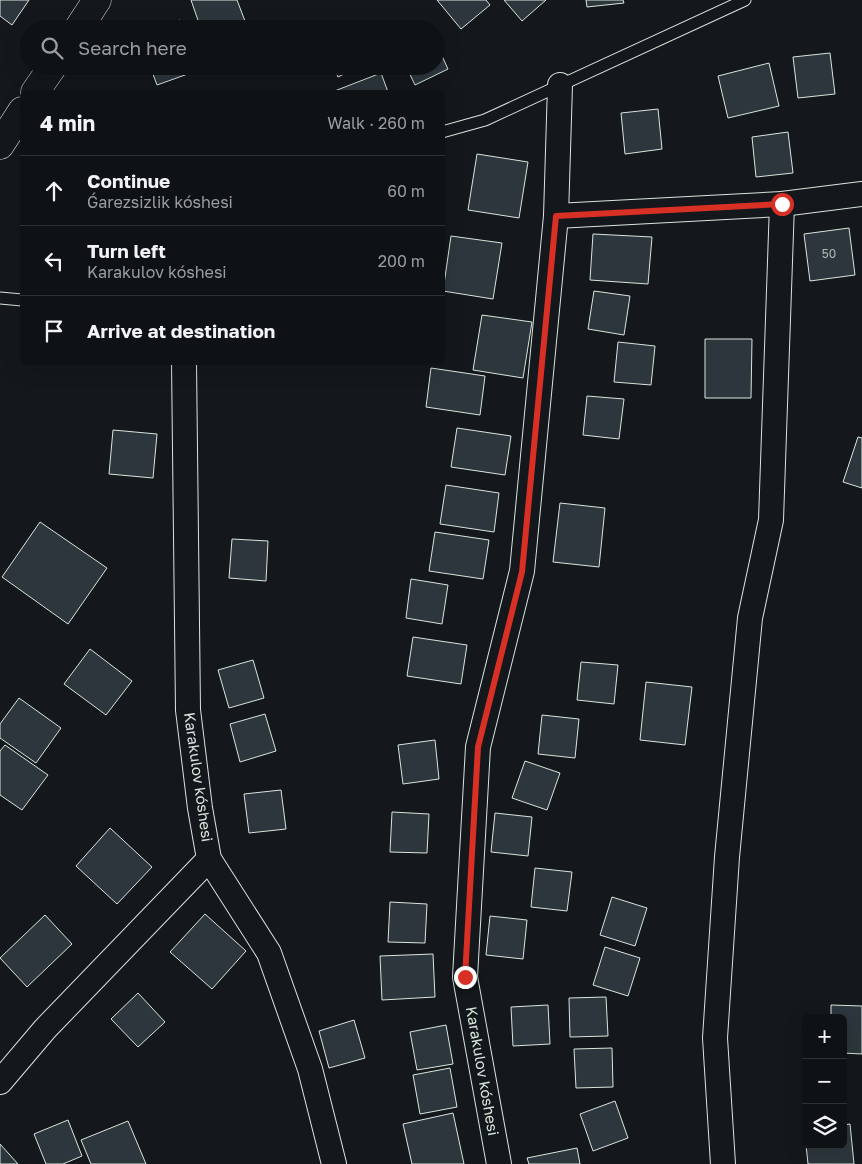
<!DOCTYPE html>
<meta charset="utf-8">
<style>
body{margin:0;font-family:"Golos Text",sans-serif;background:#181b1e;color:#f1f3f6}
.controls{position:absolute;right:15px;bottom:15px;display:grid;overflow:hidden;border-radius:8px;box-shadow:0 5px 20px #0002}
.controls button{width:45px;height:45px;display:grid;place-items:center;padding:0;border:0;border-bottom:1px solid #2f3234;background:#0f1215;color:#f1f3f6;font:25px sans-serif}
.stop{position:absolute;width:15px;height:15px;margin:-11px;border:4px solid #d93025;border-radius:50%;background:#fff}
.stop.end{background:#d93025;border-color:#fff;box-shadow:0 1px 5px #0008}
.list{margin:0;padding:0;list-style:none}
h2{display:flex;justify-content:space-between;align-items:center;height:65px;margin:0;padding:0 20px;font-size:21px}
h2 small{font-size:16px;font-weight:400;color:#9b9ea0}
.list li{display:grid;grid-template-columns:32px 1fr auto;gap:15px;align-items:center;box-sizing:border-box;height:70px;padding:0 20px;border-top:1px solid #2f3234}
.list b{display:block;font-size:19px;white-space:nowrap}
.list p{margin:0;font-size:16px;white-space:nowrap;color:#9b9ea0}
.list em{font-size:16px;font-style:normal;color:#9b9ea0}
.icon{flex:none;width:28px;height:28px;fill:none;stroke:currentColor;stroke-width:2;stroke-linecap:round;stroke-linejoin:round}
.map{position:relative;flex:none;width:862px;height:1164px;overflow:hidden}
.search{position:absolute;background:#0f1215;box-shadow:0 5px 20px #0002;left:20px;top:20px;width:425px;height:55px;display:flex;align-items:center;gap:12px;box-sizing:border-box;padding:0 18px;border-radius:28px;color:#9b9ea0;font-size:19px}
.panel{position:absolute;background:#0f1215;box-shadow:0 5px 20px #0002;left:20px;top:90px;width:425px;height:275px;border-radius:8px}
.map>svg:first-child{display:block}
.building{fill:#2c363c;stroke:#d8e6dc}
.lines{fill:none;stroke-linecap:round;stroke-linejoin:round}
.service-casing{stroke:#d8e6dc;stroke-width:13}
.minor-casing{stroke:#d8e6dc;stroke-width:26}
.tertiary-casing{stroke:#d8e6dc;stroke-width:29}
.service{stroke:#14181c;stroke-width:11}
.minor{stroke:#14181c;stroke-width:24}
.tertiary{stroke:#14181c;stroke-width:28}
.route{stroke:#d93025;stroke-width:6}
.labels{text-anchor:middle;stroke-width:4;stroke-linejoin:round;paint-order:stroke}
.number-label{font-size:12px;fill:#adbab4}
.street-label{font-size:15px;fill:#d8e6dc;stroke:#14181c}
</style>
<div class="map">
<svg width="862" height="1164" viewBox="0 0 862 1164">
<rect width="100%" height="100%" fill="#14181c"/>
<!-- building -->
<g class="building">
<polygon points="0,0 29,0 12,25 0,16"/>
<polygon points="191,0 237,0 248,29 201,29"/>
<polygon points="437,0 486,0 490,5 461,29"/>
<polygon points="504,0 546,0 522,21"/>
<polygon points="586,0 623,0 624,3 587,7"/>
<polygon points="180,20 183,29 158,29"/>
<polygon points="436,43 448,69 415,85 406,66 436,66"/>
<polygon points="830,53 835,94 798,98 793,57"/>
<polygon points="769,63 779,106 728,118 718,76"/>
<polygon points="150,66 197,66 199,70 157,85"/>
<polygon points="333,66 360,66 338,77"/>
<polygon points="381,73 388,92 332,92"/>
<polygon points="658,109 662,149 625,154 621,113"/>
<polygon points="788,132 793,173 756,177 752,137"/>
<polygon points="477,154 528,162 519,218 468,210"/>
<polygon points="849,228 855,275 810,281 804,234"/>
<polygon points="593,234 652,237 648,284 590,280"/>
<polygon points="451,236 502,243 493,299 443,291"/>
<polygon points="594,291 630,296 624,335 588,329"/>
<polygon points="482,315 532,322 523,378 473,370"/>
<polygon points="705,339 752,339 751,398 705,398"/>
<polygon points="618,342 655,346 651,385 614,382"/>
<polygon points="431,368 485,376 480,415 426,407"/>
<polygon points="587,396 624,399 619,439 583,435"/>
<polygon points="457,428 511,436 505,475 451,467"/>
<polygon points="113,430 157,434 153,478 109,474"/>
<polygon points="858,437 862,438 862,488 843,482"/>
<polygon points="446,485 499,493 494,532 440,524"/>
<polygon points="560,503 605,508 599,567 553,562"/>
<polygon points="40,522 107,568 68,624 2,577"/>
<polygon points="435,532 489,540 483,579 429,571"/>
<polygon points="232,539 268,541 266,581 229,578"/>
<polygon points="411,579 448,585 442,624 406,618"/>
<polygon points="413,637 467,645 461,684 407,676"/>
<polygon points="90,649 132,681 106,715 64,684"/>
<polygon points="253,660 264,698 229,708 218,670"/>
<polygon points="581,662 618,665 614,704 577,700"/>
<polygon points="646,682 692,687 685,745 640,740"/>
<polygon points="19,698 61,728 36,763 0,738 0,724"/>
<polygon points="265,714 276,751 240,762 230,724"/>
<polygon points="542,715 579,719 575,758 538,754"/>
<polygon points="435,740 439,779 403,784 398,745"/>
<polygon points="5,745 48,775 22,810 0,795 0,751"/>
<polygon points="525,761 560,773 547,810 512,798"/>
<polygon points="281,790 286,829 249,833 244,794"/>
<polygon points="392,812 429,814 427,853 390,852"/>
<polygon points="495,813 532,817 528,856 491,852"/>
<polygon points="110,828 152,867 117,904 76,866"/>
<polygon points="535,868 572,872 567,911 531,907"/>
<polygon points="612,897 647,908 635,946 600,935"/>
<polygon points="390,902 427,904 425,943 388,942"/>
<polygon points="205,914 246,951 212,989 170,952"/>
<polygon points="45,915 72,944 27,987 0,958"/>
<polygon points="490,916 527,920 523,959 486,955"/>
<polygon points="605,947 640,958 628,996 593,985"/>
<polygon points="433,954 435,997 382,1000 380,956"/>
<polygon points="138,993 165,1022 138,1047 111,1019"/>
<polygon points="606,997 608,1036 570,1037 569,998"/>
<polygon points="548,1005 550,1044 513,1046 511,1007"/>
<polygon points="831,1005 862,1006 862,1054 843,1053 843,1018 831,1018"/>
<polygon points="354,1020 365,1058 329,1068 319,1031"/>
<polygon points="446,1025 453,1064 417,1070 410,1032"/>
<polygon points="612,1048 613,1087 576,1088 574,1049"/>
<polygon points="450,1068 457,1107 420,1114 413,1075"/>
<polygon points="615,1101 628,1138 593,1151 580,1114"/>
<polygon points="453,1113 464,1164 412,1164 403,1124"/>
<polygon points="68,1120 82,1156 63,1164 46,1164 34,1134"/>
<polygon points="128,1121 146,1164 91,1164 81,1140"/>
<polygon points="850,1124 854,1164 808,1164 806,1145 843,1145 843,1125"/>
<polygon points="0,1144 18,1164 0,1164"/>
<polygon points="577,1148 580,1164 529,1164 527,1158"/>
</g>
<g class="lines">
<!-- service casing -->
<g class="service-casing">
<g id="service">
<polyline points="442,132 485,120 745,0"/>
<polyline points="0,298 22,300"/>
</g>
</g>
<!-- minor casing -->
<g class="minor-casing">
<g id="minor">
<polyline points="556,216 782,204 862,194"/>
<polyline points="184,362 188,710 200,808 209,859 269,953 310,1069 334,1164"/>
<polyline points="0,1082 45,1029 209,859"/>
<polyline points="499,1164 465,977 478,747 522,571 556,216 560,85"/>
<polyline points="723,1164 715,1038 727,857 750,618 771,520 782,204"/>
</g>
</g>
<!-- tertiary casing -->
<g class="tertiary-casing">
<g id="tertiary">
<polyline points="78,29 97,0"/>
<polyline points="35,92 53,66"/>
<polyline points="0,145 22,111"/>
</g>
</g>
<!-- service -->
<use href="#service" class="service"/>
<!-- minor -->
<use href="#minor" class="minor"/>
<!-- tertiary -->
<use href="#tertiary" class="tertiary"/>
</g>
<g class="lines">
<!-- route -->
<polyline class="route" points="465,977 478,747 522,572 556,216 782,204"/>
</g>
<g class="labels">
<!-- number labels -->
<g class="number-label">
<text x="829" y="258">50</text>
</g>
<!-- street labels -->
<g class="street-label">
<text transform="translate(198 777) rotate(82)" y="5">Karakulov kóshesi</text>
<text transform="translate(482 1071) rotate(80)" y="5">Karakulov kóshesi</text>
</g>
</g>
</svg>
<div class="controls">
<button>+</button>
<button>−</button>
<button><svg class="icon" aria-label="layers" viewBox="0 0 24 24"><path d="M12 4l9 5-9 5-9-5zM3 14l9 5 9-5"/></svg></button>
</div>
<div class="stop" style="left:782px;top:204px"></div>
<div class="stop end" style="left:465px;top:977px"></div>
<div class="search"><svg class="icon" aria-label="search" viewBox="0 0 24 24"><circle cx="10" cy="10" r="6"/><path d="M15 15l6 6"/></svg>Search here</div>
<section class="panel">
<h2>4 min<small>Walk · 260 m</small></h2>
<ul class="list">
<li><svg class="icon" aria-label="ahead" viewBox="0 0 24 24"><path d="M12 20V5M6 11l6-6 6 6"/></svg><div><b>Continue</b><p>Ǵarezsizlik kóshesi</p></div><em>60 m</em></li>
<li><svg class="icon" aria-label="left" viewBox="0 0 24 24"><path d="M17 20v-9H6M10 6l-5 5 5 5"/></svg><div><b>Turn left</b><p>Karakulov kóshesi</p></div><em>200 m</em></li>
<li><svg class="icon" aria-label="arrive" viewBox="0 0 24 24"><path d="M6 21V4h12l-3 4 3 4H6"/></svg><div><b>Arrive at destination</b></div></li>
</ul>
</section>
</div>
